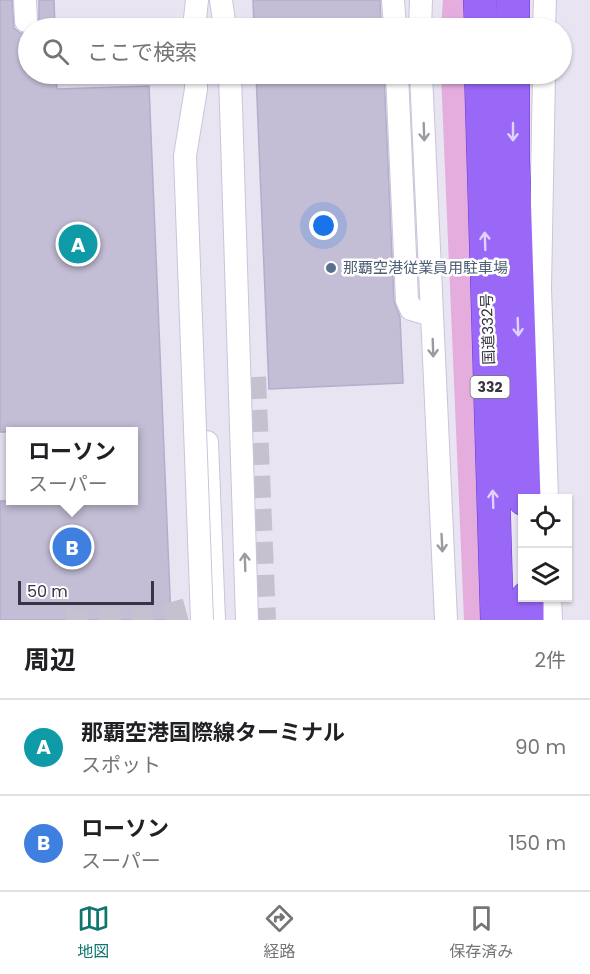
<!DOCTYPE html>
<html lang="ja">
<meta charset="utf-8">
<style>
body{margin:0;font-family:Poppins,"Noto Sans JP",sans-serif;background:#f6f6f6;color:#202124}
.controls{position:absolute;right:18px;bottom:18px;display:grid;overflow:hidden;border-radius:0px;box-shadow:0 2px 4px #0004}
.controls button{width:54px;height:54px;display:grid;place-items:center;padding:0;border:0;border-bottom:2px solid #e0e0e0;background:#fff;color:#202124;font:30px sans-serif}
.scale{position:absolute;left:18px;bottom:15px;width:136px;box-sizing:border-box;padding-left:6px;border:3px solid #383443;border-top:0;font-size:16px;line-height:21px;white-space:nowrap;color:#383443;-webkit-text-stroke:4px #fff;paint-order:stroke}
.you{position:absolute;left:324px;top:226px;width:21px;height:21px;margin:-15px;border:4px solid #fff;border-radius:50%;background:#1a73e8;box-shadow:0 0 0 9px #1a73e833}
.badge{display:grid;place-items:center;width:39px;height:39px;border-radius:50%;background:#0f766e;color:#fff;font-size:20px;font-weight:700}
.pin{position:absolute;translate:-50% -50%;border:3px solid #fff;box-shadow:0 2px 6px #0006}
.popup{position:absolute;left:6px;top:427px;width:132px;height:78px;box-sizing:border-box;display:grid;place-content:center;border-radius:0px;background:#fff;filter:drop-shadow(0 2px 4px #0005);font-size:20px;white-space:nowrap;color:#757577}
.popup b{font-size:22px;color:#202124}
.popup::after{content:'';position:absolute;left:50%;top:100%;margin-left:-12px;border:12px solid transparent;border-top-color:#fff}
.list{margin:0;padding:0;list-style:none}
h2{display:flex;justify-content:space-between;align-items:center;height:78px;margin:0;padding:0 24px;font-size:26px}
h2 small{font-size:20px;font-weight:400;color:#757577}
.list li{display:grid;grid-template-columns:39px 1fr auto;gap:18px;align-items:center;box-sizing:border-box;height:96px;padding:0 24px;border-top:2px solid #e0e0e0}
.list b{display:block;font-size:22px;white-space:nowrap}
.list p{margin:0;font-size:20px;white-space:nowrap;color:#757577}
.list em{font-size:20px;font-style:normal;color:#757577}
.icon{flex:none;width:33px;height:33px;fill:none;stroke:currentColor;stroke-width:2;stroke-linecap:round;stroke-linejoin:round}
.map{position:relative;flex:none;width:590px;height:620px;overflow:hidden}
.search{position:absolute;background:#fff;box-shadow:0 2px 4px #0004;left:18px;right:18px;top:18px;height:66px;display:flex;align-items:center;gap:15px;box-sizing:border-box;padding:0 21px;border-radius:33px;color:#757577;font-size:22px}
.sheet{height:270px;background:#fff}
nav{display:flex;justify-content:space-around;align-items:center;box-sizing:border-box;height:84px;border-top:2px solid #e0e0e0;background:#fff;font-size:16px;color:#757577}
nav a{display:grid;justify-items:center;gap:3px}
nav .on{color:#0f766e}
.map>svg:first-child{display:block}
.green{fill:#e4addd}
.building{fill:#c3bdd5;stroke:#b6adcc;stroke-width:1.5}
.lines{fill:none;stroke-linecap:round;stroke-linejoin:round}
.minor-tunnel{stroke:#c6c1ce;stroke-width:22;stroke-dasharray:22 11;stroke-linecap:butt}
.minor-casing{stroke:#cbc4da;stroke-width:24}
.highway-casing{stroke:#6939d6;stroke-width:34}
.minor{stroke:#fff;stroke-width:22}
.highway{stroke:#9968f7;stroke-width:33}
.minor-bridge-casing{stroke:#cbc4da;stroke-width:24;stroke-linecap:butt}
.minor-bridge{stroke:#fff;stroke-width:22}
.oneway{stroke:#9c9aa1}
.oneway2{stroke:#e0d2fd}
.service-dot{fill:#5c6f8a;stroke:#fff;stroke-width:2}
.labels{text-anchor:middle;stroke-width:5;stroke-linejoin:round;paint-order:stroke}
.shield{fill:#fff;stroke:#74717b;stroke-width:1.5}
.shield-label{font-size:14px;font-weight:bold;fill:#383443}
.service-label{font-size:15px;fill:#4e5e75;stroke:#fff;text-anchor:start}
.street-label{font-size:15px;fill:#383443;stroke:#fff}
</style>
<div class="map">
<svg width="590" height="620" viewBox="0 0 590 620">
<rect width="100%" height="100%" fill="#e9e4f1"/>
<!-- green -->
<g class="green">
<polygon points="443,0 467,0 468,28 441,28"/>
<polygon points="441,74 469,74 489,620 464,620"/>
</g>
<!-- building -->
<g class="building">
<polygon points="0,0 12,0 14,28 20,33 28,34 28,74 56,74 57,89 149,86 171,620 0,620 0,501 134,501 134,432 0,432"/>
<polygon points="39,0 54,0 55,28 37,28 39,20"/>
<polygon points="253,0 380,0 381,28 254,28"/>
<polygon points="256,74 384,74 394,301 400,317 403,383 269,389"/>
</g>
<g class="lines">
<!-- minor-tunnel -->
<g class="minor-tunnel">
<polyline points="255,377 265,620"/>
<polyline points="66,620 150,619 213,602"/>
</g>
<!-- minor casing -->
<g class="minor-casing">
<g id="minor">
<polyline points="25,0 26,21"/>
<polyline points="221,0 225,28"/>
<polyline points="393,0 395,28"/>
<polyline points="194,28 197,0"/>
<polyline points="420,28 421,0"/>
<polyline points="544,28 545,0"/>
<polyline points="230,74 247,620"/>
<polyline points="397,74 407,300 411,309 431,315"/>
<polyline points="421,74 446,620"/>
<polyline points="544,74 540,288 547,499"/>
<polyline points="207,442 214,620"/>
<polyline points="550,598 551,620"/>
</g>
</g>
<!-- highway casing -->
<g class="highway-casing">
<g id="highway">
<polyline points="480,0 481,28"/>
<polyline points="513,0 513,28"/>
<polyline points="481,74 497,620"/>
<polyline points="513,74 513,159 524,499"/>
<polyline points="527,598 527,620"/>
</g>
</g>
<!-- minor -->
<use href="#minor" class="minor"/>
<!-- highway -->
<use href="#highway" class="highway"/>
<!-- minor-bridge casing -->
<g class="minor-bridge-casing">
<polyline id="minor-bridge" points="196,74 196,89 185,156 202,620"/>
</g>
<!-- minor-bridge -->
<use href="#minor-bridge" class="minor-bridge"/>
</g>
<!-- one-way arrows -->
<defs><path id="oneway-shaft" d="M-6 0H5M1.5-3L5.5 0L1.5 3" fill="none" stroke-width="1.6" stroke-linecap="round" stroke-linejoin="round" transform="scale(1.5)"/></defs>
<g class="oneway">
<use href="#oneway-shaft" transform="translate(424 132) rotate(88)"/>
<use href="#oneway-shaft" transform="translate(433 348) rotate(88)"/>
<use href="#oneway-shaft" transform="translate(442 543) rotate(87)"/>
<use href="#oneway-shaft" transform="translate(245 562) rotate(-92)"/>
</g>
<g class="oneway2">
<use href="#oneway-shaft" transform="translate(513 132) rotate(90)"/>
<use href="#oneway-shaft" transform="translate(485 241) rotate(-92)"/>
<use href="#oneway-shaft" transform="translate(518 327) rotate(88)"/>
<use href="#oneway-shaft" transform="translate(493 499) rotate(-92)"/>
</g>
<!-- markers -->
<circle class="service-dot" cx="331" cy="268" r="6"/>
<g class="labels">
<!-- shield labels -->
<rect class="shield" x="470.5" y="376" width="39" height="22" rx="4.5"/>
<g class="shield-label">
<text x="490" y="392">332</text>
</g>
<!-- service labels -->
<g class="service-label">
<text x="343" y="273">那覇空港従業員用駐車場</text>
</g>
<!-- street labels -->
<g class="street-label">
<text transform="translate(488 329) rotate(-92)" y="5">国道332号</text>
</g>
</g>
</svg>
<div class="controls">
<button><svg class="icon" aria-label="locate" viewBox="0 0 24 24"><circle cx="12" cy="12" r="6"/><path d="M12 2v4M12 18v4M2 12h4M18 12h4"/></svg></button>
<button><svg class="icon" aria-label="layers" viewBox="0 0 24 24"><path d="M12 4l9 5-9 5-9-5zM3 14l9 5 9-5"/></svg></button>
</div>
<div class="scale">50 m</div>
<div class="you"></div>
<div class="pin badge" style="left:78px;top:244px;background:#0f9aa8">A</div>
<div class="pin badge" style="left:72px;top:547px;background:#3f7fe0">B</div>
<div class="popup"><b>ローソン</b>スーパー</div>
<div class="search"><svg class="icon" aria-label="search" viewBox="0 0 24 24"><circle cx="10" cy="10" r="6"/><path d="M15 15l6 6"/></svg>ここで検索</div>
</div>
<section class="sheet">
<h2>周辺<small>2件</small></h2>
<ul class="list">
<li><span class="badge" style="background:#0f9aa8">A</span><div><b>那覇空港国際線ターミナル</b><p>スポット</p></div><em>90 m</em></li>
<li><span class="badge" style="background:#3f7fe0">B</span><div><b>ローソン</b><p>スーパー</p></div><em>150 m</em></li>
</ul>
</section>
<nav>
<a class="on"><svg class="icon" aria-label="map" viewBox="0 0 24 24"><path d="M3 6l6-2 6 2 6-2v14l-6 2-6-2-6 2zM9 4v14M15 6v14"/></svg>地図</a>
<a><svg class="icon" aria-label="directions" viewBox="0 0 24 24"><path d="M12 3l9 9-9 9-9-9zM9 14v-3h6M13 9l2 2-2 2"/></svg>経路</a>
<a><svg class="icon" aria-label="saved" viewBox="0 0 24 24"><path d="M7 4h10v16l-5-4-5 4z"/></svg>保存済み</a>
</nav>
